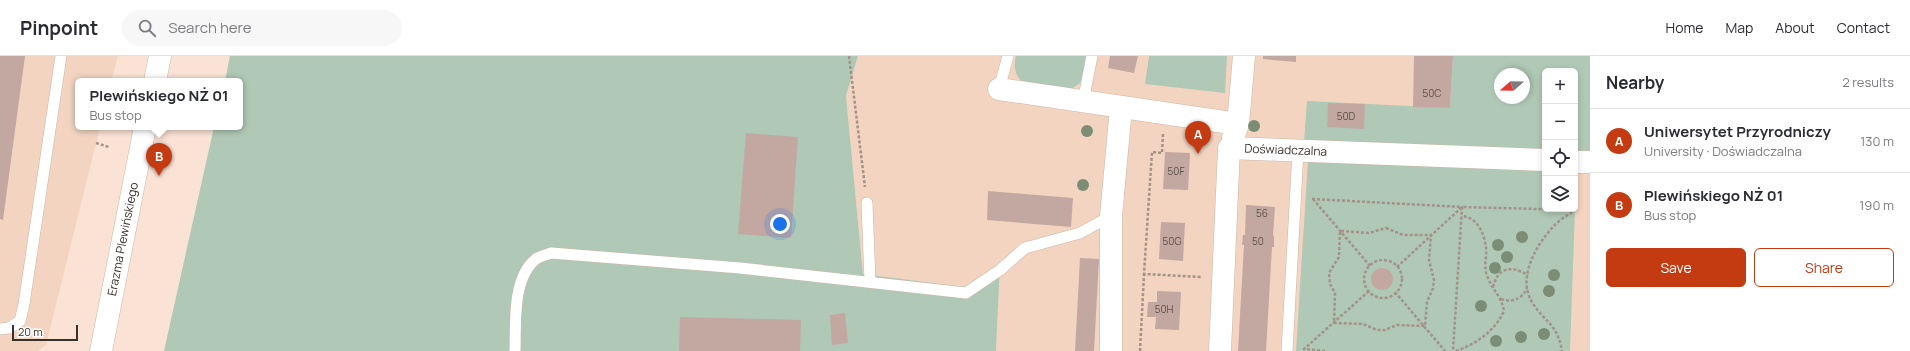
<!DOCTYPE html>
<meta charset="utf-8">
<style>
body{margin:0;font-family:Manrope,sans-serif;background:#f7f7f7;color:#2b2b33}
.controls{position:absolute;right:12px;top:12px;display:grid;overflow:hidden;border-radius:6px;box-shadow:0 2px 6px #0003}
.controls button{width:36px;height:36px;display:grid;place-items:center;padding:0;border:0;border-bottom:1px solid #e1e1e2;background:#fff;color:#2b2b33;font:20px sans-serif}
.compass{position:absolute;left:1494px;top:12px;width:36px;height:36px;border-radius:50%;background:#fff;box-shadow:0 2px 6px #0003;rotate:250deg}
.scale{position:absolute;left:12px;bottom:10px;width:66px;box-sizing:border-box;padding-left:4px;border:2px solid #3a312b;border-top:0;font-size:11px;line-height:14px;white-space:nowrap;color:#3a312b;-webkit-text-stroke:3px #fff;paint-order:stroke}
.you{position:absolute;left:780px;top:168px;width:14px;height:14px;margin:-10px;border:3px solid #fff;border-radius:50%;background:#1a73e8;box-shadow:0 0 0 6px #1a73e833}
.badge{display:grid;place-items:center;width:26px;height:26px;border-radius:50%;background:#c43b12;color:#fff;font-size:13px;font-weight:700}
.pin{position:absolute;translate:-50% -33px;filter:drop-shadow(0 1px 2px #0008)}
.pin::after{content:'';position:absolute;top:21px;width:14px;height:12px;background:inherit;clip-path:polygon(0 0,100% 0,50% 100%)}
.popup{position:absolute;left:75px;top:22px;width:168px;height:52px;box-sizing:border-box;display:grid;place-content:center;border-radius:6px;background:#fff;filter:drop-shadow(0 1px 3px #0005);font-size:13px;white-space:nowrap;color:#7c7c81}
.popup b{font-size:15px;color:#2b2b33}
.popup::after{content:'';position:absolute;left:50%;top:100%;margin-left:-8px;border:8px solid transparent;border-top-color:#fff}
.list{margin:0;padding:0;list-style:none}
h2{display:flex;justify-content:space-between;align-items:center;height:52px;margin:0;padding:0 16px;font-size:17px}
h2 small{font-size:13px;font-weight:400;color:#7c7c81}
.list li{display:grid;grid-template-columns:26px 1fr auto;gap:12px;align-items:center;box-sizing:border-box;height:64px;padding:0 16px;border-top:1px solid #e1e1e2}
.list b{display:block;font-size:15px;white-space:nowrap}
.list p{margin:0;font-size:13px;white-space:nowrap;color:#7c7c81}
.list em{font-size:13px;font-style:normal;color:#7c7c81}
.actions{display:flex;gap:8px;padding:12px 16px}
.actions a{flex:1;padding:9px 0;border:1px solid #c43b12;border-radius:6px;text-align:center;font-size:14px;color:#c43b12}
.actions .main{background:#c43b12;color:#fff}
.icon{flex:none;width:22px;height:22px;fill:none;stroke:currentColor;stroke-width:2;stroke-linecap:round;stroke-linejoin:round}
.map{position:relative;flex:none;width:1590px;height:295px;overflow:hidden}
header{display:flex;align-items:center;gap:24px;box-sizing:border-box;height:56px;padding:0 20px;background:#fff;border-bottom:1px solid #e1e1e2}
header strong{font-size:19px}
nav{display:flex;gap:22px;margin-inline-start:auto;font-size:14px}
.search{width:280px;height:36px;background:#f7f7f7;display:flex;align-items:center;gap:10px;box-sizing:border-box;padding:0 14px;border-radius:22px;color:#7c7c81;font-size:15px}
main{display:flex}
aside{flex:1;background:#fff}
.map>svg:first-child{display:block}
.built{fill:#f2d4c1;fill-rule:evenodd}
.green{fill:#b0c8b6;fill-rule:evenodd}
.building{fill:#c3a8a2}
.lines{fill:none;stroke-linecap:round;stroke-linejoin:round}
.lane-casing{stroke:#ccb6a8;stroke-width:12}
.street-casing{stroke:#ccb6a8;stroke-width:23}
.path{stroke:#a39287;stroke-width:2.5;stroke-dasharray:3 2;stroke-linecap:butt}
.lane{stroke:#fff;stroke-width:11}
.street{stroke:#fff;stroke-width:22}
.tree{fill:#7b8d75}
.labels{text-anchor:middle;stroke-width:3;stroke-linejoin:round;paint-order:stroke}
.number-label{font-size:10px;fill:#5c4f49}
.street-label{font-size:12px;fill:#3a312b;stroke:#fff}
</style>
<header>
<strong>Pinpoint</strong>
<div class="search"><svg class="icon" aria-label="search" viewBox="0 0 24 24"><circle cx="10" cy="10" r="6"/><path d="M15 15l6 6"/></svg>Search here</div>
<nav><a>Home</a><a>Map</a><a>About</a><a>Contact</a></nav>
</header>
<main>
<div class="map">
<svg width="1590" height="295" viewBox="0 0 1590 295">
<rect width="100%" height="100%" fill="#fae2d4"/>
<!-- built -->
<g class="built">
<polygon points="0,0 118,0 111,25 78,25 78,71 100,71 46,289 38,295 0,295"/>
<path d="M858,0H1590V295H996L1000,209L965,231L863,218L846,40ZM1545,15H1575V153H1545ZM1500,18H1524V42H1500Z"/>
</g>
<!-- green -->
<g class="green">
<polygon points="230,0 858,0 846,40 863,218 965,231 1000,208 996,295 164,295 214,71 240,71 240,25 225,25"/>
<path d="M1016,0H1086L1081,26L1069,35L1025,28C1015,21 1013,11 1016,0Z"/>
<polygon points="1149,0 1227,0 1225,37 1145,28"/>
<path d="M1453,0H1590V96H1575V15H1545V95L1304,86L1307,45L1450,52ZM1500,18H1524V42H1500Z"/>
<polygon points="1308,104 1545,114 1545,153 1575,153 1570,295 1296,295"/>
</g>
<!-- building -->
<g class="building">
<polygon points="0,0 25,0 3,164 0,163"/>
<polygon points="1110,0 1138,0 1134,17 1108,12"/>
<polygon points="1263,0 1296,0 1296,6 1263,3"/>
<polygon points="1414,0 1453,0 1450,52 1413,51"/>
<polygon points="1328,47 1365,48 1364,73 1327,71"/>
<polygon points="746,77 798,81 791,182 738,178"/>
<polygon points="1165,96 1190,97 1188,134 1163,133"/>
<polygon points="988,135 1073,142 1071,171 987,164"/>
<polygon points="1246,149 1275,151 1273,180 1274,180 1274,191 1272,191 1266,295 1238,295 1244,189 1242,189 1243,179 1245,179"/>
<polygon points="1161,166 1185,167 1183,205 1159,203"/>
<polygon points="1080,202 1099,203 1094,295 1075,295"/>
<circle cx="1382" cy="223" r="11"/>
<polygon points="1157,235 1181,236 1179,274 1155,273 1156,261 1147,261 1148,246 1157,246"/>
<polygon points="845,257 848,287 832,289 830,259"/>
<polygon points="680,261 801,264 800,295 679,295"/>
</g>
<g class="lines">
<!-- lane casing -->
<g class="lane-casing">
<g id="lane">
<polyline points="999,33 1008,0"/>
<polyline points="1083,46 1092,0"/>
<polyline points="867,147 870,225"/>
<polyline points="0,273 9,272 20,265 24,248 61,0"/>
<path d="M515,295C516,267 512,222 536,203C540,200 547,199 551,197L740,212L966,237L1000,214L1025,192L1080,177L1111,160"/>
<polyline points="1287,295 1298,95"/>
</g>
</g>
<!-- street casing -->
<g class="street-casing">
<g id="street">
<polyline points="155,25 160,0"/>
<polyline points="999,33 1238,68"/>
<polyline points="1233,82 1238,68 1244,0"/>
<polyline points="1575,106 1590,106"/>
<path id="s1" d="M101,295L145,71"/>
<polyline points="1111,295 1111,160 1121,52"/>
<path id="s2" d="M1220,295L1229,92L1545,104"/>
</g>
</g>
<!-- path -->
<g class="path">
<polyline points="849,0 865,131"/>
<polyline points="1163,78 1162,97 1152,96 1144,218 1202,221"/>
<polyline points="96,87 109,91"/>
<polyline points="1312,143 1462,151 1453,295"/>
<polyline points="1313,143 1370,210"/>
<polygon points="1386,172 1403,179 1431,179 1429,204 1434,224 1433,232 1427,246 1425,270 1397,269 1385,274 1377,274 1363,268 1334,267 1335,237 1330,228 1329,217 1339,201 1340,175 1369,177"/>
<circle cx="1383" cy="223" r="19"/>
<path d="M1397,211L1462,151L1575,154C1568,159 1559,164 1553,171C1536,189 1517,222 1532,246C1545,267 1557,267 1562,295"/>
<path d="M1493,231C1498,211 1511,209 1528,219"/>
<polyline points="1395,236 1445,295"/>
<path d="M1501,243C1512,247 1522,243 1527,232"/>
<polyline points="1140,295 1144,218"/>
<polyline points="1325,295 1304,293 1369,235"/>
<path d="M1456,295C1476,288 1495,275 1504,255C1502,241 1493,235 1488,222C1483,212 1487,202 1486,191C1484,177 1477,161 1462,160"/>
</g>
<!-- lane -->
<use href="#lane" class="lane"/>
<!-- street -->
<use href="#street" class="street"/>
</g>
<!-- trees -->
<g class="tree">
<circle cx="1254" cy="70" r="6"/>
<circle cx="1087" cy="75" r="6"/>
<circle cx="1083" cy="129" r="6"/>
<circle cx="1522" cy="181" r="6"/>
<circle cx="1498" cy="189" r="6"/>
<circle cx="1507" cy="201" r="6"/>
<circle cx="1495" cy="212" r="6"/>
<circle cx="1554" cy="219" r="6"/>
<circle cx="1549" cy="235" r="6"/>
<circle cx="1481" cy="250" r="6"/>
<circle cx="1544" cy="278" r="6"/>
<circle cx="1521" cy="281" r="6"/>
<circle cx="1496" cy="285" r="6"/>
</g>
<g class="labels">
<!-- number labels -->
<g class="number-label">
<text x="1432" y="41">50C</text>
<text x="1346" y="64">50D</text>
<text x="1176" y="119">50F</text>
<text x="1262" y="161">56</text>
<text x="1172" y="189">50G</text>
<text x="1258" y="189">50</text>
<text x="1164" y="257">50H</text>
</g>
<!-- street labels -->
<g class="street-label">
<text dy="4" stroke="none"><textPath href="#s2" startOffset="260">Doświadczalna</textPath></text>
<text dy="4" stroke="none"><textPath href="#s1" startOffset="114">Erazma Plewińskiego</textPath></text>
</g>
</g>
</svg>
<div class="controls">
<button>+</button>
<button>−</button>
<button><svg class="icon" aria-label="locate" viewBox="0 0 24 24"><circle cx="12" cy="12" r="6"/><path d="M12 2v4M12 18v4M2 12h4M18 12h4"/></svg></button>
<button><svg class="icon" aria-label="layers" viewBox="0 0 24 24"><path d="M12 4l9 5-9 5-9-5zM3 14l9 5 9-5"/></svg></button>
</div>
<svg class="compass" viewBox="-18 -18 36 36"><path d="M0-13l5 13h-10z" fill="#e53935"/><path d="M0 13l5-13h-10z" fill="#7c7c81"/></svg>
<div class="scale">20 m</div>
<div class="you"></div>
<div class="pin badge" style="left:1198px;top:98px">A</div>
<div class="pin badge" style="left:159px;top:120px">B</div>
<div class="popup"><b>Plewińskiego NŻ 01</b>Bus stop</div>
</div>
<aside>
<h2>Nearby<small>2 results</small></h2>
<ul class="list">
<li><span class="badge">A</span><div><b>Uniwersytet Przyrodniczy</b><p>University · Doświadczalna</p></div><em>130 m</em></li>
<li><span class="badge">B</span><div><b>Plewińskiego NŻ 01</b><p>Bus stop</p></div><em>190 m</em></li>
</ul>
<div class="actions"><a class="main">Save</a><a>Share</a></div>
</aside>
</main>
